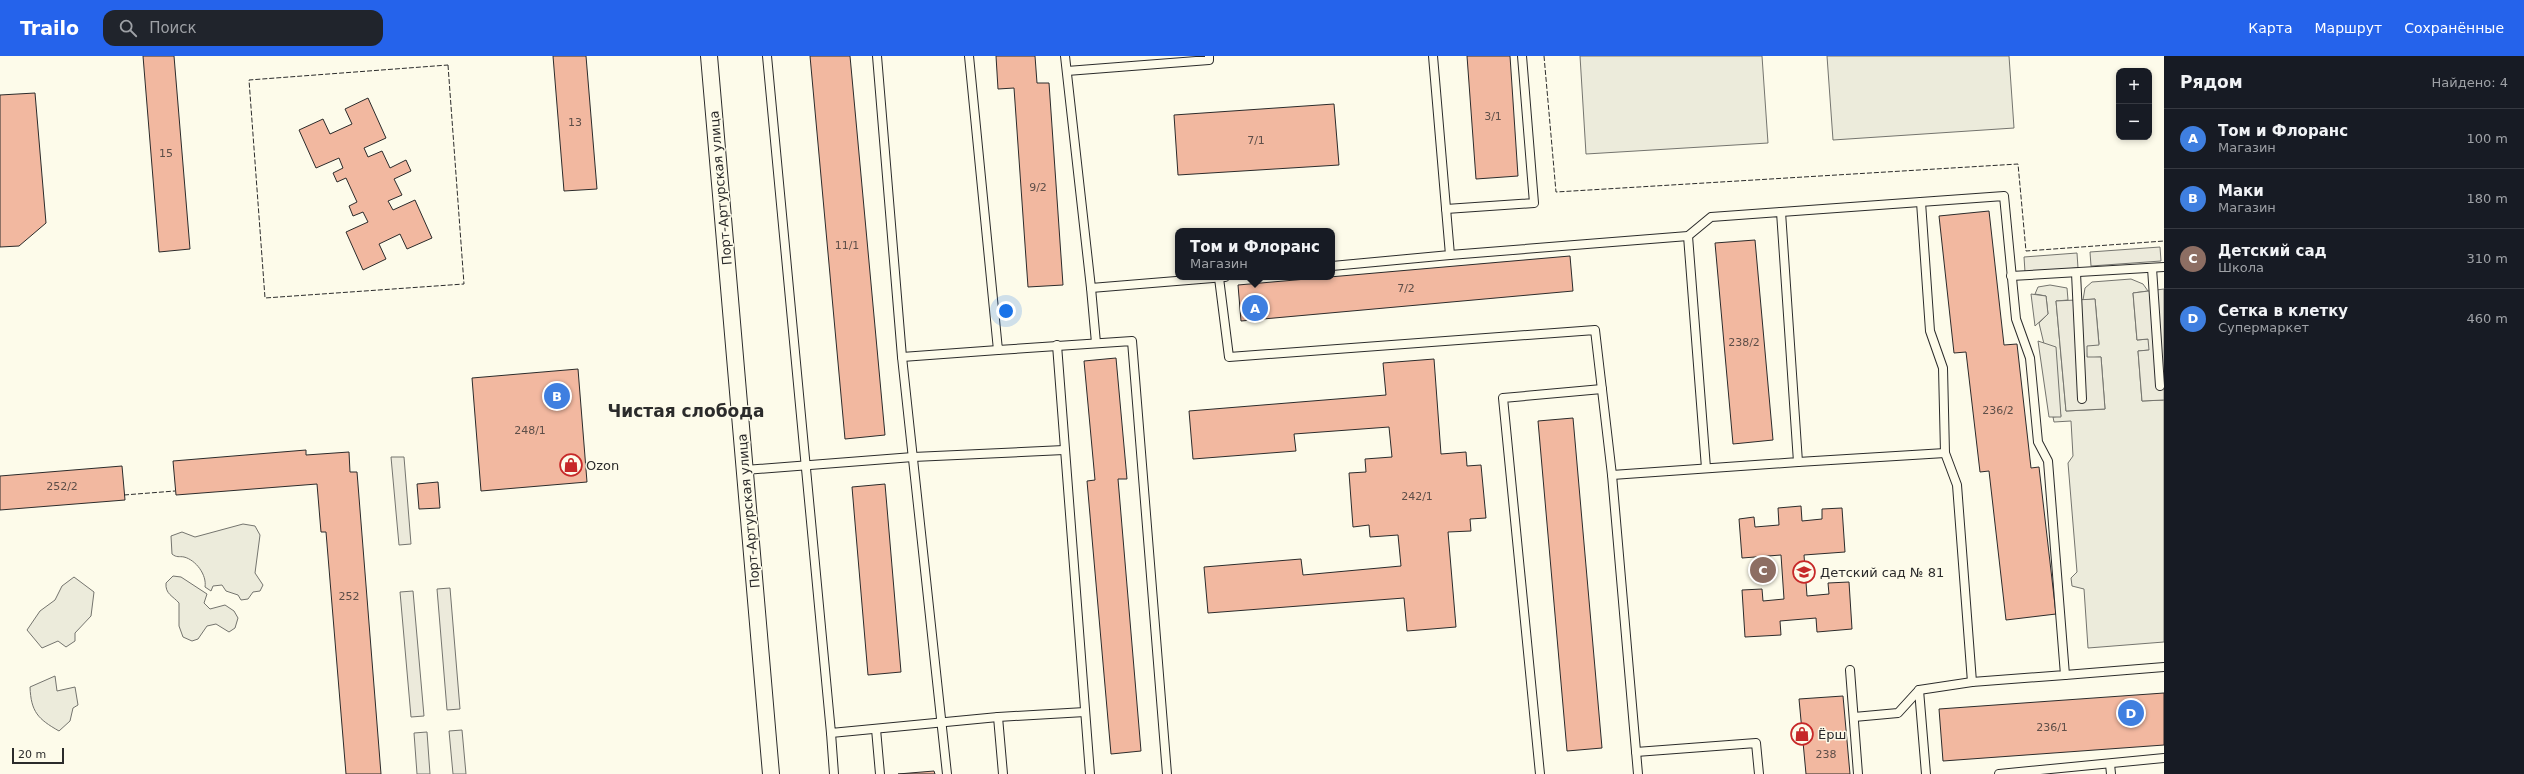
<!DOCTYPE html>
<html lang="ru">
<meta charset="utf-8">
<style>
body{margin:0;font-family:"DejaVu Sans",sans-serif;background:#20242c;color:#f1f3f6}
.controls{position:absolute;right:12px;top:12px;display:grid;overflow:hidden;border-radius:8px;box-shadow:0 2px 6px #0003}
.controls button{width:36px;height:36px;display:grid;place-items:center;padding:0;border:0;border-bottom:1px solid #363941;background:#171b24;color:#f1f3f6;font:20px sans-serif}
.scale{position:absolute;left:12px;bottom:10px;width:52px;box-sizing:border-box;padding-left:4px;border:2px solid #2b2b2b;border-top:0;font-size:11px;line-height:14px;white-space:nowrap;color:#2b2b2b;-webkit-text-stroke:3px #fdfbea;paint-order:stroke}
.you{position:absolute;left:1006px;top:255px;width:14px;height:14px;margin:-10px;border:3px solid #fff;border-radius:50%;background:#1a73e8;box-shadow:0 0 0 6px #1a73e833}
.badge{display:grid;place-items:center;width:26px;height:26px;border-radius:50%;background:#2563eb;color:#fff;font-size:13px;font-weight:700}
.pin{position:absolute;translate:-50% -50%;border:2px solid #fff;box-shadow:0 1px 4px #0006}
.popup{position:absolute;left:1175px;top:172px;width:160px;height:52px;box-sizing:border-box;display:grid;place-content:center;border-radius:8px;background:#171b24;filter:drop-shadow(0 1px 3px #0005);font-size:13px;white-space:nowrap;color:#9ea1a6}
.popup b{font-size:15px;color:#f1f3f6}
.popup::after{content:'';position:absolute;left:50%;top:100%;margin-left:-8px;border:8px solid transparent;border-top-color:#171b24}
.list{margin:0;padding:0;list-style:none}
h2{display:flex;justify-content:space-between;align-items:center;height:52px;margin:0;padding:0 16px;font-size:17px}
h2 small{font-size:13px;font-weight:400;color:#9ea1a6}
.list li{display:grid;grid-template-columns:26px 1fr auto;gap:12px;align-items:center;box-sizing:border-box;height:60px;padding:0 16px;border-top:1px solid #363941}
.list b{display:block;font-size:15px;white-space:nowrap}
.list p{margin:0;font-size:13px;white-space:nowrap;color:#9ea1a6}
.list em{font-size:13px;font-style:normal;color:#9ea1a6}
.icon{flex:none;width:22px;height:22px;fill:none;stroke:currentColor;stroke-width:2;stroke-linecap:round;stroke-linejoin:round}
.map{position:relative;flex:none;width:2164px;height:718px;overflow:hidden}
header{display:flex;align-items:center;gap:24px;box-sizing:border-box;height:56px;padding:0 20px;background:#2563eb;color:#fff}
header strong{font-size:19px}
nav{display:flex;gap:22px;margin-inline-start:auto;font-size:14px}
.search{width:280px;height:36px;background:#20242c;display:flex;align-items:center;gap:10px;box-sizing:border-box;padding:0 14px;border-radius:12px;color:#9ea1a6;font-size:15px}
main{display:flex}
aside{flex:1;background:#171b24}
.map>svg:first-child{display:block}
.green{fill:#ecebdb;stroke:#74746e}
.parking{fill:#eceadb;stroke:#74746e}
.building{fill:#f2b8a0;stroke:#2b2b2b}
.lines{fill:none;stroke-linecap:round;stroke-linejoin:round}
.service-casing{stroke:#2b2b2b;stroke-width:10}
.minor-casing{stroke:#2b2b2b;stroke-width:18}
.service{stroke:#fdfbea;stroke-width:8}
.minor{stroke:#fdfbea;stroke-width:16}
.fence{stroke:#2b2b2b;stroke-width:1;stroke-dasharray:5 2;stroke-linecap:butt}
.labels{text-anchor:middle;stroke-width:3;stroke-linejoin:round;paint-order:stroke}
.number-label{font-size:11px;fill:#5d4e48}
.street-label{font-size:13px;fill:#2b2b2b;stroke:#fdfbea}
.poi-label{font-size:13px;fill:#2b2b2b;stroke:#fdfbea;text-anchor:start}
.district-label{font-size:17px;font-weight:bold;fill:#2b2b2b;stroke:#fdfbea}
</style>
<header>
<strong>Trailo</strong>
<div class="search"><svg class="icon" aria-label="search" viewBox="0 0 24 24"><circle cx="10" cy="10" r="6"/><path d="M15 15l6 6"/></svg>Поиск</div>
<nav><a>Карта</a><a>Маршрут</a><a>Сохранённые</a></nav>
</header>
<main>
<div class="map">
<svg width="2164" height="718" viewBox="0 0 2164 718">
<rect width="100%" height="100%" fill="#fdfbea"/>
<!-- green -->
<g class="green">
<polygon points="1580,0 1762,0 1768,87 1586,98"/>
<polygon points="1827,0 2009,0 2014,72 1833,84"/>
<polygon points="2131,223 2143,228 2148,235 2133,237 2137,284 2149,283 2150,294 2138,295 2142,345 2164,344 2164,586 2088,592 2084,533 2072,530 2071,522 2077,516 2068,407 2073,400 2071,365 2054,366 2053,361 2061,360 2039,267 2048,258 2046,240 2035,238 2038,231 2050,229 2067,232 2068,244 2056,245 2066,355 2105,353 2101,301 2087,302 2086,289 2099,288 2095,243 2083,244 2085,232 2092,226"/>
<path d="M243,468L255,470L260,479L255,517L263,529L260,535L253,536L248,543L241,544L238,539L226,535L222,529L213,530L211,535L205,531C207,519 196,504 184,501C179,500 177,502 172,498L171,480L182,476L195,481Z"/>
<path d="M173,520L181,521L207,538L204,547L210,553L225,549L234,555L238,562L235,572L229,576L216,568L207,570L198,583L192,585L183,581L179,570V547C173,540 165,538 166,527Z"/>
<polygon points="74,521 94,536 91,560 75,577 75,585 66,591 58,585 42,592 27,574 40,555 55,544 62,530"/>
<path d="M55,620L57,635L75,631L78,649L73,652L70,665L59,675C38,663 31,656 30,631Z"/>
</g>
<!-- parking -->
<g class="parking">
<polygon points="2160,191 2161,205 2091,210 2090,196"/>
<polygon points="2077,197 2078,212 2025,216 2024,201"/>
<polygon points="2164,233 2164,344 2142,345 2138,295 2149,294 2148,283 2137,284 2133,237"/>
<polygon points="2031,238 2046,240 2048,258 2035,270"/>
<polygon points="2095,243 2099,289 2087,290 2087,301 2101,301 2105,353 2066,355 2056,245"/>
<polygon points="2038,285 2056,291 2061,361 2049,361"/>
<polygon points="391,401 404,401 411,488 399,489"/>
<polygon points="450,532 460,653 447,654 437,533"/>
<polygon points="413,535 424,660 411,661 400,536"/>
<polygon points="462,674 466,718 453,718 449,675"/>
<polygon points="427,676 430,718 417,718 414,677"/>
</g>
<!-- building -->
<g class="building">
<polygon points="143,0 174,0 190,193 159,196"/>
<polygon points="553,0 586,0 597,133 564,135"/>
<polygon points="810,0 850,0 885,379 845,383"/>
<polygon points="996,0 1035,0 1037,27 1049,27 1063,229 1028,231 1014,32 998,33"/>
<polygon points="1467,0 1510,0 1518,120 1476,123"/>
<polygon points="35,37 46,167 19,190 0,191 0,39"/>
<polygon points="368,42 386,82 364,92 368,101 382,95 390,112 406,104 411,115 394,123 402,139 388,145 393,154 415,144 432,182 407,193 400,178 379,188 386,203 363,214 346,176 368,166 363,156 353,160 349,150 357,146 346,122 337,126 333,117 343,112 339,102 316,112 299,74 323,63 330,78 352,68 345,53"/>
<polygon points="1334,48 1339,109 1178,119 1174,59"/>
<polygon points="1989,155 2004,289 2017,288 2031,412 2039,411 2056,558 2006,564 1989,415 1980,416 1966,296 1954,297 1939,160"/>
<polygon points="1755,184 1773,384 1733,388 1715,187"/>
<polygon points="1570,200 1573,235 1241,265 1238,229"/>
<polygon points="1116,302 1127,423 1118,423 1141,695 1111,698 1087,425 1095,424 1084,305"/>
<polygon points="1434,303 1441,398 1466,396 1467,410 1481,409 1486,462 1470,463 1471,475 1448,476 1456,571 1407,575 1404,542 1208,557 1204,511 1301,503 1303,519 1401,510 1398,479 1370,481 1369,469 1353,471 1349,417 1366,416 1365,403 1392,401 1389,371 1294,378 1296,395 1193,403 1189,355 1386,339 1383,307"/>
<polygon points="578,313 587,426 481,435 472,322"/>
<polygon points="1573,362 1602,692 1567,695 1538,365"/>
<polygon points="306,394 306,399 349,396 350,416 357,416 381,718 346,718 326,476 321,476 317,428 176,439 173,405"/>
<polygon points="122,410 125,444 0,454 0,420"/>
<polygon points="438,426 440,452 419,453 417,428"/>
<polygon points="885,428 901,616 868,619 852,431"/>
<polygon points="1801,450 1802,465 1822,463 1822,453 1842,452 1845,496 1804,499 1807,540 1829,538 1828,527 1849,526 1852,573 1817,576 1816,562 1780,565 1781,579 1745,581 1742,534 1762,533 1763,545 1784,543 1781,499 1742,502 1739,463 1754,461 1755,471 1779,469 1778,452"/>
<polygon points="2164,637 2164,689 1943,705 1939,653"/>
<polygon points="1843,640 1850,718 1806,718 1799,643"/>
<polygon points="934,715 935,718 898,718"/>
</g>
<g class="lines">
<!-- service casing -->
<g class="service-casing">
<g id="service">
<polyline points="767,0 831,677 998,661"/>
<polyline points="877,0 902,301 947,718"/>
<polyline points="969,0 998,294 1132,285 1167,718"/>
<polyline points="1065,0 1091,232 1225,221"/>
<polyline points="1067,15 1209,4 1209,0"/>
<polyline points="1921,146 1930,275 1943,312 1945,397 1957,429 1972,626"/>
<polyline points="1446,153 1534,147 1522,0"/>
<polyline points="1781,156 2004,140 2016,263 2030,302 2038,386 2048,405 2065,619 1972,626 1919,634 1898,657 1854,661"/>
<polyline points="1688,180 1706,412"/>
<polyline points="1450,199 1688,180 1711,161 1781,156 1798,406 1612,419"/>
<polyline points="1332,210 1450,199 1433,0"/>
<polyline points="2152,212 2160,330"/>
<polyline points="2076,217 2082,343"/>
<polyline points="2011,220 2164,211"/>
<polyline points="1219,222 1229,301 1595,274 1612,419 1638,718"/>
<polyline points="1091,232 1096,287"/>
<polyline points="1057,289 1090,718"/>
<polyline points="902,301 998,294"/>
<polyline points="1798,406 1945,397"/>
<polyline points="745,414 913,401 1064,394"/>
<polyline points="1850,614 1858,718"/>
<polyline points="2065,619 2164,611"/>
<polyline points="1919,634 1926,718"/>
<polyline points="876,673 880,718"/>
<polyline points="831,677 834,718"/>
<polyline points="1636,696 1756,687 1759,718"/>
<polyline points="2110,708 2111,718"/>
<polyline points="1003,718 998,661 1085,656"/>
<polyline points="1540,718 1503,342 1602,333"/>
<polyline points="1999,718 2164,702"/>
</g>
</g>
<!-- minor casing -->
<g class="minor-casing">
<polyline id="minor" points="709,0 771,718"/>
</g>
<!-- service -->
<use href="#service" class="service"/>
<!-- minor -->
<use href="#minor" class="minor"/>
<!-- fence -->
<g class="fence">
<polyline points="1544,0 1556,136 2018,108 2026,195 2164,185"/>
<polygon points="448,9 464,228 265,242 249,24"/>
<polyline points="124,439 175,435"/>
</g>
</g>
<!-- icons -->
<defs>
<g id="shop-ring" transform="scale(1.15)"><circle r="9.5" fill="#fdfbea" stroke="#c62828" stroke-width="1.5"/><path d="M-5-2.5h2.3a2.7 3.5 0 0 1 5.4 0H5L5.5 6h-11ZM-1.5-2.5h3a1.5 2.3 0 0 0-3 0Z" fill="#c62828"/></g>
<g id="school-ring" transform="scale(1.15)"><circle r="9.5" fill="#fdfbea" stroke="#c62828" stroke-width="1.5"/><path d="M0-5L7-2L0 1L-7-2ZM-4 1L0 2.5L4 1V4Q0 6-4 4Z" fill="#c62828"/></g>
</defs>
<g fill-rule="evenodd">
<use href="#shop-ring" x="571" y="409"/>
<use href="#school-ring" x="1804" y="516"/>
<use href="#shop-ring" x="1802" y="678"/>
</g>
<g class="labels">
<!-- number labels -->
<g class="number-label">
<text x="1493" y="64">3/1</text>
<text x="575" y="70">13</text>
<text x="1256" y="88">7/1</text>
<text x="166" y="101">15</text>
<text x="1038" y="135">9/2</text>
<text x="847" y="193">11/1</text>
<text x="1406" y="236">7/2</text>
<text x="1744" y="290">238/2</text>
<text x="1998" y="358">236/2</text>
<text x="530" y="378">248/1</text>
<text x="62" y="434">252/2</text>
<text x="1417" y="444">242/1</text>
<text x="349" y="544">252</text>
<text x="2052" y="675">236/1</text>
<text x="1826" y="702">238</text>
</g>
<!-- street labels -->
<g class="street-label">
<text transform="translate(720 132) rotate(-95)" y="5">Порт-Артурская улица</text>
<text transform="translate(748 455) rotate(-95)" y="5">Порт-Артурская улица</text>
</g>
<!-- poi labels -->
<g class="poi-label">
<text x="586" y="414">Ozon</text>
<text x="1820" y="521">Детский сад № 81</text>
<text x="1818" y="683">Ёрш</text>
</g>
<!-- district labels -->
<g class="district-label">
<text x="686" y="361">Чистая слобода</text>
</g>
</g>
</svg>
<div class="controls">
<button>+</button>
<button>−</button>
</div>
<div class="scale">20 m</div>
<div class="you"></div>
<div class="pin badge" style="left:1255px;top:252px;background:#3f7fe0">A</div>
<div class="popup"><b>Том и Флоранс</b>Магазин</div>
<div class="pin badge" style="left:557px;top:340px;background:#3f7fe0">B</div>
<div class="pin badge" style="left:1763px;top:514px;background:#8d6e63">C</div>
<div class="pin badge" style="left:2131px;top:657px;background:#3f7fe0">D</div>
</div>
<aside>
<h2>Рядом<small>Найдено: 4</small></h2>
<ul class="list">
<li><span class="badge" style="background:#3f7fe0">A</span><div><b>Том и Флоранс</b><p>Магазин</p></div><em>100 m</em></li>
<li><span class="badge" style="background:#3f7fe0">B</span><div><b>Маки</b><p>Магазин</p></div><em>180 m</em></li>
<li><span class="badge" style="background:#8d6e63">C</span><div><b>Детский сад</b><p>Школа</p></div><em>310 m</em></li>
<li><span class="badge" style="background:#3f7fe0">D</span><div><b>Сетка в клетку</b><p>Супермаркет</p></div><em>460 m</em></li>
</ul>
</aside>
</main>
